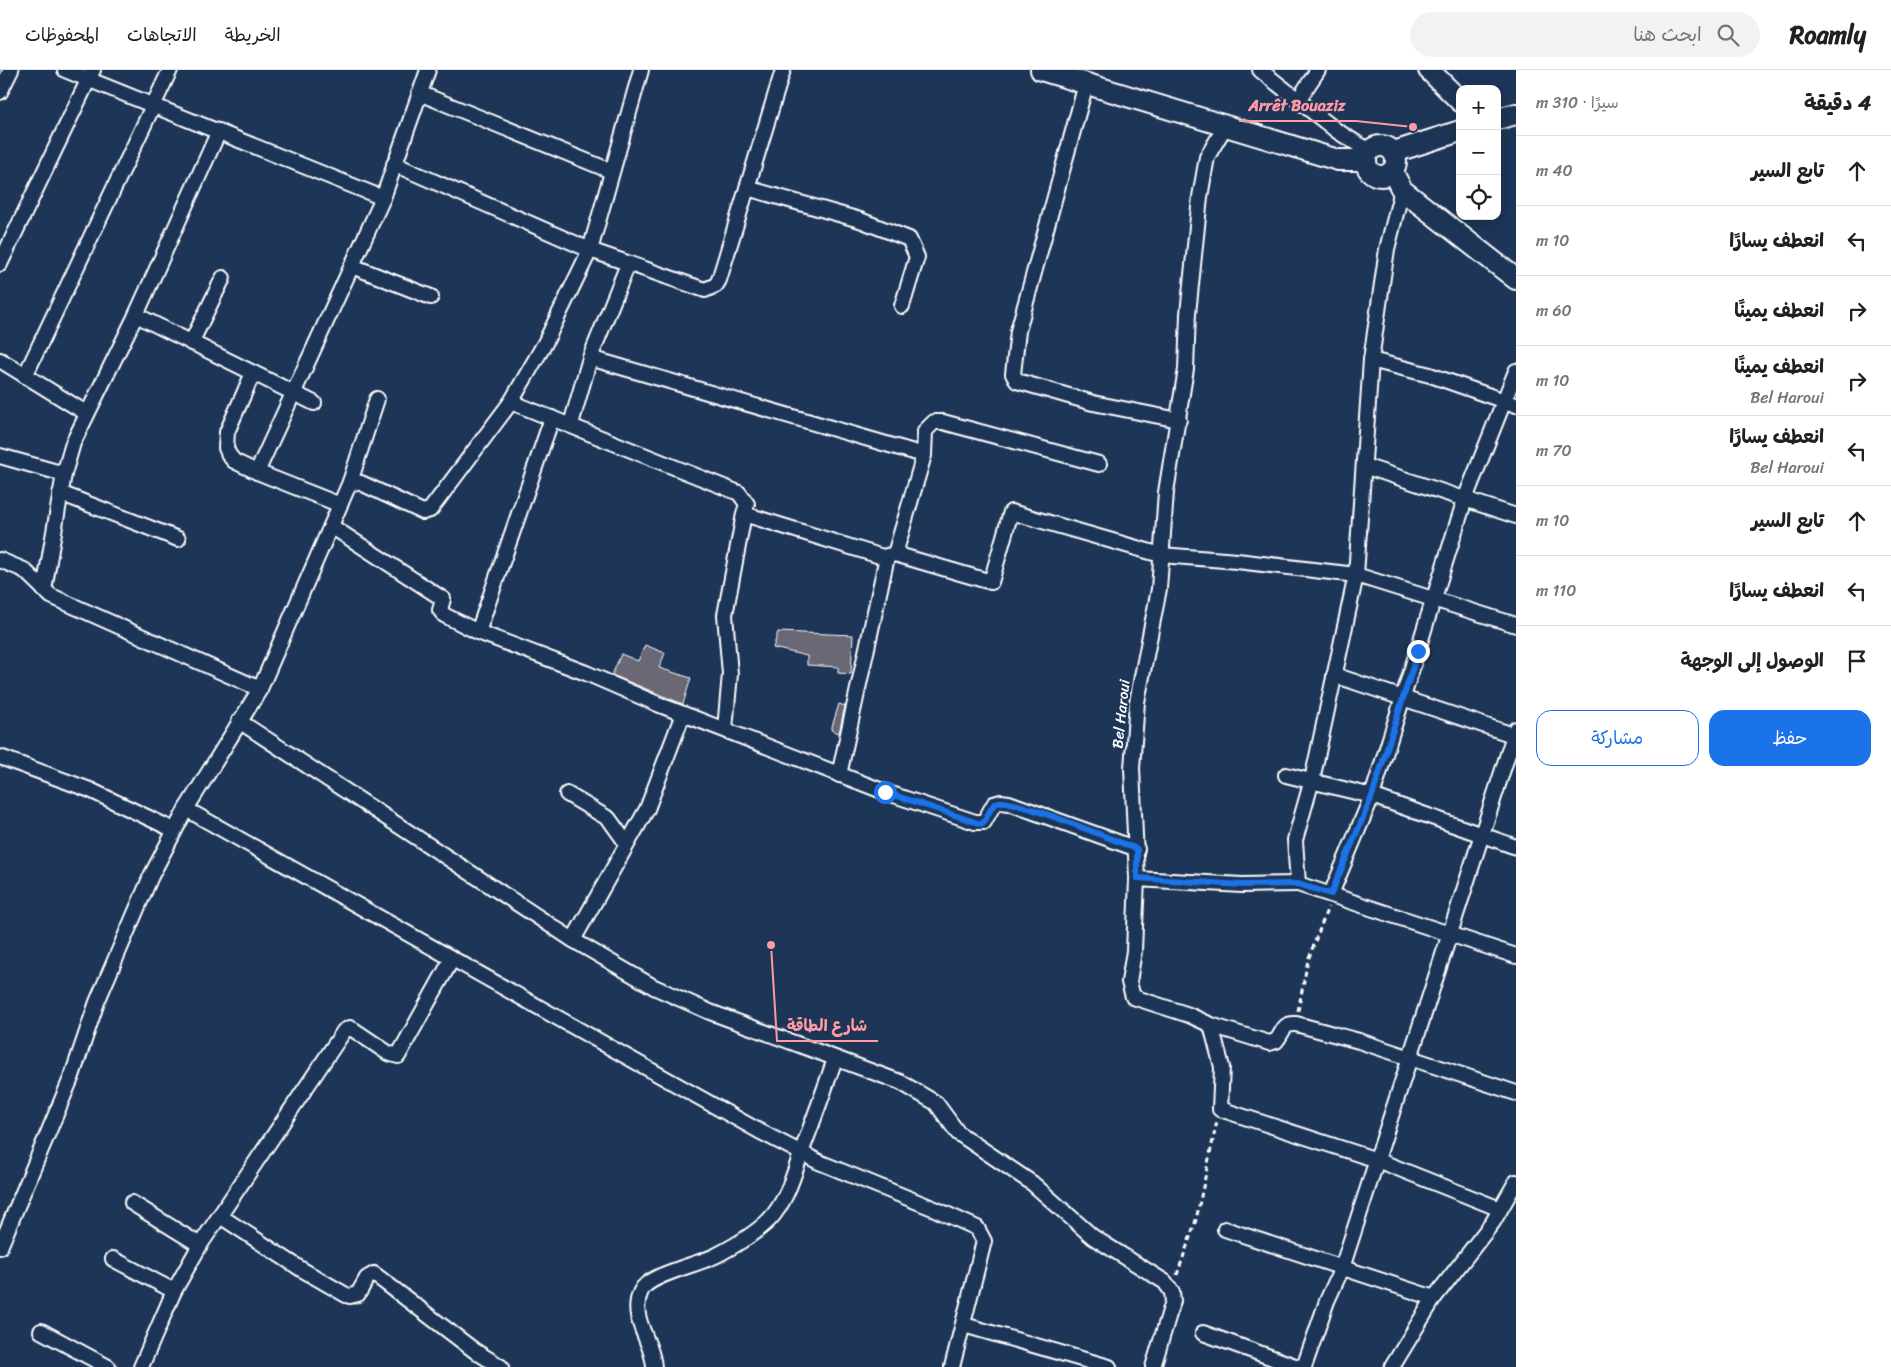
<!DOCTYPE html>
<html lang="ar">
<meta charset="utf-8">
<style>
body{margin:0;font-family:Sriracha,"Playpen Sans Arabic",sans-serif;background:#f2f2f2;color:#202124;direction:rtl}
.controls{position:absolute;right:15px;top:15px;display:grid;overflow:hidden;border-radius:10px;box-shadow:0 2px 12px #0003}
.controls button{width:45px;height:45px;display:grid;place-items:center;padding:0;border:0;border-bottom:1px solid #e0e0e0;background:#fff;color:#202124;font:25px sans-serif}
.stop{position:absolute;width:15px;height:15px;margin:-11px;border:4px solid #1a73e8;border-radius:50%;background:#fff}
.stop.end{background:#1a73e8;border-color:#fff;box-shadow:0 1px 5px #0008}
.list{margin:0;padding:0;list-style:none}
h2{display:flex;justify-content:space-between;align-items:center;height:65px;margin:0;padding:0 20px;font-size:21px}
h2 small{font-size:16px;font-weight:400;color:#757577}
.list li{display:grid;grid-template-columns:32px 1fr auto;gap:15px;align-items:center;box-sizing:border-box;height:70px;padding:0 20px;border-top:1px solid #e0e0e0}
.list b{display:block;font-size:19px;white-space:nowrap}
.list p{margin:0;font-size:16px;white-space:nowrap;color:#757577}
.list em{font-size:16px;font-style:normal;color:#757577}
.actions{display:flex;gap:10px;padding:15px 20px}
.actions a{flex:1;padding:11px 0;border:1px solid #1a73e8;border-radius:15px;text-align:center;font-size:18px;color:#1a73e8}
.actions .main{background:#1a73e8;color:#fff}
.icon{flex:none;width:28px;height:28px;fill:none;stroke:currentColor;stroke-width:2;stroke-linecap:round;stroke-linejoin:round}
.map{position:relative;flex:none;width:1516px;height:1297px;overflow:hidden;direction:ltr}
header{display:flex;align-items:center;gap:30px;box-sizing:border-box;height:70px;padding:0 25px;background:#fff;border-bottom:1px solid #e0e0e0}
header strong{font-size:24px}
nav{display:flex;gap:28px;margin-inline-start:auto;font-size:18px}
.search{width:350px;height:45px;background:#f2f2f2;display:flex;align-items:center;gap:12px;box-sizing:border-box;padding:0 18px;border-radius:28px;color:#757577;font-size:19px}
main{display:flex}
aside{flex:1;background:#fff}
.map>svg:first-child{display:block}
.building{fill:#6a6774;stroke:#fff}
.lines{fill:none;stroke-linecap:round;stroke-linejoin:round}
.street-casing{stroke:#fff;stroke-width:18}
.secondary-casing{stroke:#fff;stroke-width:24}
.path{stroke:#fff;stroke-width:3;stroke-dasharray:5 4;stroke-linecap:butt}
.street{stroke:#1d3557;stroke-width:14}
.secondary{stroke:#1d3557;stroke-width:20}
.route{stroke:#1a73e8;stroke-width:6}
.labels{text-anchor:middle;stroke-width:4.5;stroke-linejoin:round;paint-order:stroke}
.street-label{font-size:15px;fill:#fff;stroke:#1d3557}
.leader{fill:none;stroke:#ff9aa2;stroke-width:2}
.callout-dot{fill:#ff9aa2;stroke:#1d3557;stroke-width:2}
.callout-label{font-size:16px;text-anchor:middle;font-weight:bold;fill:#ff9aa2;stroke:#1d3557;stroke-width:4.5;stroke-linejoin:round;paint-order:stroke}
</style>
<header>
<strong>Roamly</strong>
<div class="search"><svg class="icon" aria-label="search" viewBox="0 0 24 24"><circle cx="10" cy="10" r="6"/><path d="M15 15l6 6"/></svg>ابحث هنا</div>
<nav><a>الخريطة</a><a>الاتجاهات</a><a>المحفوظات</a></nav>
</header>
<main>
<aside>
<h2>4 دقيقة<small>سيرًا · 310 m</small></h2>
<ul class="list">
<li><svg class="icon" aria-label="ahead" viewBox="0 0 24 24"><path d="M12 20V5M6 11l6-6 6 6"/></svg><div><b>تابع السير</b></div><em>40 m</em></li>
<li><svg class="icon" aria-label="left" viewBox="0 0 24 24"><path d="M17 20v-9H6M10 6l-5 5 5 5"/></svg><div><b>انعطف يسارًا</b></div><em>10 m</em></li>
<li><svg class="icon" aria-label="right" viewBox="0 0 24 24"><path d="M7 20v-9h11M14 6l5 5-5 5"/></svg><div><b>انعطف يمينًا</b></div><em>60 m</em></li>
<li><svg class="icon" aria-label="right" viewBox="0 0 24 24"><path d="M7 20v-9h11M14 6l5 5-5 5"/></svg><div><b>انعطف يمينًا</b><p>Bel Haroui</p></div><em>10 m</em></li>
<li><svg class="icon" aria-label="left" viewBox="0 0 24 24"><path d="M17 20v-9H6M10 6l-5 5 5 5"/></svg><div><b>انعطف يسارًا</b><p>Bel Haroui</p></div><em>70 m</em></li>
<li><svg class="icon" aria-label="ahead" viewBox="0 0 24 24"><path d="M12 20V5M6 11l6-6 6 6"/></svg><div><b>تابع السير</b></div><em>10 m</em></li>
<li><svg class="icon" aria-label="left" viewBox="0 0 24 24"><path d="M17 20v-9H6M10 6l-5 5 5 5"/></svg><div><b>انعطف يسارًا</b></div><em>110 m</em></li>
<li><svg class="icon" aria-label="arrive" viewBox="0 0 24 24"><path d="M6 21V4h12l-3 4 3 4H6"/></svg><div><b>الوصول إلى الوجهة</b></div></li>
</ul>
<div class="actions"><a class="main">حفظ</a><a>مشاركة</a></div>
</aside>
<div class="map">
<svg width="1516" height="1297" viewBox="0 0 1516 1297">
<rect width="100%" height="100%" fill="#1d3557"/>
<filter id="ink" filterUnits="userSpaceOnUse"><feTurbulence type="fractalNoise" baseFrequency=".02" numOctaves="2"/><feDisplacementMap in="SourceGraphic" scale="10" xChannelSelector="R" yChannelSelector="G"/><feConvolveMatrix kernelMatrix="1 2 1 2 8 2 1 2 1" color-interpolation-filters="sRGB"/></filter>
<g filter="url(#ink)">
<!-- building -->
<g class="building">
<polygon points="778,562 853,565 851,604 838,603 838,597 807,595 807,586 773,578"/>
<polygon points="645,575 665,583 659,598 691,608 683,634 612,605 621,584 638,591"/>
<polygon points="839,634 845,636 839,663 831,660"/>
</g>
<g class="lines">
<!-- street casing -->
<g class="street-casing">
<g id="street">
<polyline points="65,0 383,128"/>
<polyline points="1260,0 1337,61 1369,81"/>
<polyline points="1086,14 1018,261 1013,304 1017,311 1093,333 1179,350"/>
<polyline points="0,22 11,0"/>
<polyline points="419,23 611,101"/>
<polyline points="1298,30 1318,0"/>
<polyline points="394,94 590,180 705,220 716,215 719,210 783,0"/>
<polyline points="747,118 860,150 909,169 917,187 902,236"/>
<polyline points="1402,120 1387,179 1371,290 1356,505 1312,710 1295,770 1298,814 1516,886"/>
<polyline points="0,194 93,0"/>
<polyline points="352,196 431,227"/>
<polyline points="136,245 314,333"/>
<polyline points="191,273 223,208"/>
<polyline points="590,288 628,194"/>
<polyline points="0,290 86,343"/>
<polyline points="1371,290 1430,305 1516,335"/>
<polyline points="253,303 227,362 226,378 229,385 234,391 257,402 338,434"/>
<polyline points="25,306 170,0"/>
<polyline points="511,332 739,423 747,434 744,444 883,487 895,484"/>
<polyline points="571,354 590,288 924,385 895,484 991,512 1011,442 1161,485 1237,491 1356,505 1516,555"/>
<polyline points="924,385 925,361 934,352 943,352 1099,394"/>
<polyline points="0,386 64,404"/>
<polyline points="1364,396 1516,446"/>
<polyline points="257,402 383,128 428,0"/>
<polyline points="350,412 377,329"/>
<polyline points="60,423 178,469"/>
<polyline points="331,456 443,529 440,540 444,545 478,562 586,603 660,635 885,722 975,752 984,752 994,734 1001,732 1009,733 1137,779"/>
<polyline points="0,490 24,500 51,526 260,619"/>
<polyline points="44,520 64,404 73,373 136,245 219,61"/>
<polyline points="478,562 552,348"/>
<polyline points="1334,605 1516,666"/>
<polyline points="239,651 573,870 654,917 710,942 900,1012 936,1033 958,1063 1032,1113 1093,1167 1165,1212 1172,1222 1173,1231 1153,1297"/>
<polyline points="725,659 730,604 725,545 744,444"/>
<polyline points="0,687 90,720 174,760"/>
<polyline points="839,705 887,487"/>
<polyline points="1286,705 1372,726 1516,777"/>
<polyline points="567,724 609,749 627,774"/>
<polyline points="186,739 759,1061 819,1092 935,1139 977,1158 984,1171 952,1297"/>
<polyline points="1137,809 1132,698 1137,632 1159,519 1166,422 1186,299 1188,244 1200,127 1207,87 1226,55"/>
<polyline points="1298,814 1242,815 1137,809 1134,881 1129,912 1133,927 1189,945 1211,955 1222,997 1220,1039 1377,1090 1500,1139"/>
<polyline points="1331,824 1372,726 1465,429 1516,301"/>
<polyline points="573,870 647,739 683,644"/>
<path d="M1211,955L1269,973L1276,971C1284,962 1282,953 1296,954L1359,971L1516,1023"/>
<polyline points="132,1133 200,1175"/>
<polyline points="220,1146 301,1199 346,1225 350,1226 358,1224 367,1208 374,1204 475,1281 501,1297"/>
<polyline points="1225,1159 1434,1228"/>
<polyline points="0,1177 72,1006 97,932 151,806 186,739 260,619 350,412 361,413 423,442 430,440 511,332 545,273 590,180 641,0"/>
<polyline points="113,1189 174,1221"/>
<polyline points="964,1255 1109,1297"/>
<polyline points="41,1261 108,1297"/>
<polyline points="1203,1263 1298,1297"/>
<polyline points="141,1297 174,1221 200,1175 344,961 350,958 354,960 388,983 398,986 452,889"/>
<path d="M654,1297C653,1271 628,1248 641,1221C648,1204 702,1194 719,1184C736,1175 755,1164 769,1150C788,1130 795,1100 804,1075C815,1046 825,1018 835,989"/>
<polyline points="1304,1297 1327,1231 1342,1198 1516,659"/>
<polyline points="1392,1297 1434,1228 1493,1152 1516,1112"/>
</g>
</g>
<!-- secondary casing -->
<g class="secondary-casing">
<g id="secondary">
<polyline points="1041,0 1338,90 1365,90"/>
<polyline points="1429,0 1460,31"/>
<polyline points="1497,49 1516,44"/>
<circle cx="1381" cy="91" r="15"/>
<polyline points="1394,82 1460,61"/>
<polyline points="1392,101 1402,120 1516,209"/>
</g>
</g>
<!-- path -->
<g class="path">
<polyline points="1298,941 1308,890 1328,837"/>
<polyline points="1177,1205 1196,1150 1217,1051"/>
</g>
<!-- street -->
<use href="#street" class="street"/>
<!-- secondary -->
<use href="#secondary" class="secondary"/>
</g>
</g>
<g class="lines" filter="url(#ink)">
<!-- route -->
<path class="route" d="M885,722L981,754C990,749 988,734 1000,732C1015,729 1116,771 1137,779V808L1242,815L1298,814L1331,824L1372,726L1418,581"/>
</g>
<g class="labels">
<!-- street labels -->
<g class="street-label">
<text transform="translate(1121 644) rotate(-84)" y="5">Bel Haroui</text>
</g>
</g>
<!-- callouts -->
<path class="leader" d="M1413 57L1356 51H1239M771 875L777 971H878"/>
<g class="callout-dot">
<circle cx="1413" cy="57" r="5"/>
<circle cx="771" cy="875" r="5"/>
</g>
<g class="callout-label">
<text x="1297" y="41">Arrêt Bouaziz</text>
<text x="827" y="961">شارع الطاقة</text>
</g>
</svg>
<div class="controls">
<button>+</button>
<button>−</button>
<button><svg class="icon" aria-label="locate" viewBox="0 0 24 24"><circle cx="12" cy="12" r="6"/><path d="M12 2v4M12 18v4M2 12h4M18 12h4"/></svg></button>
</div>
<div class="stop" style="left:885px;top:722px"></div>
<div class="stop end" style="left:1418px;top:581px"></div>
</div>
</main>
